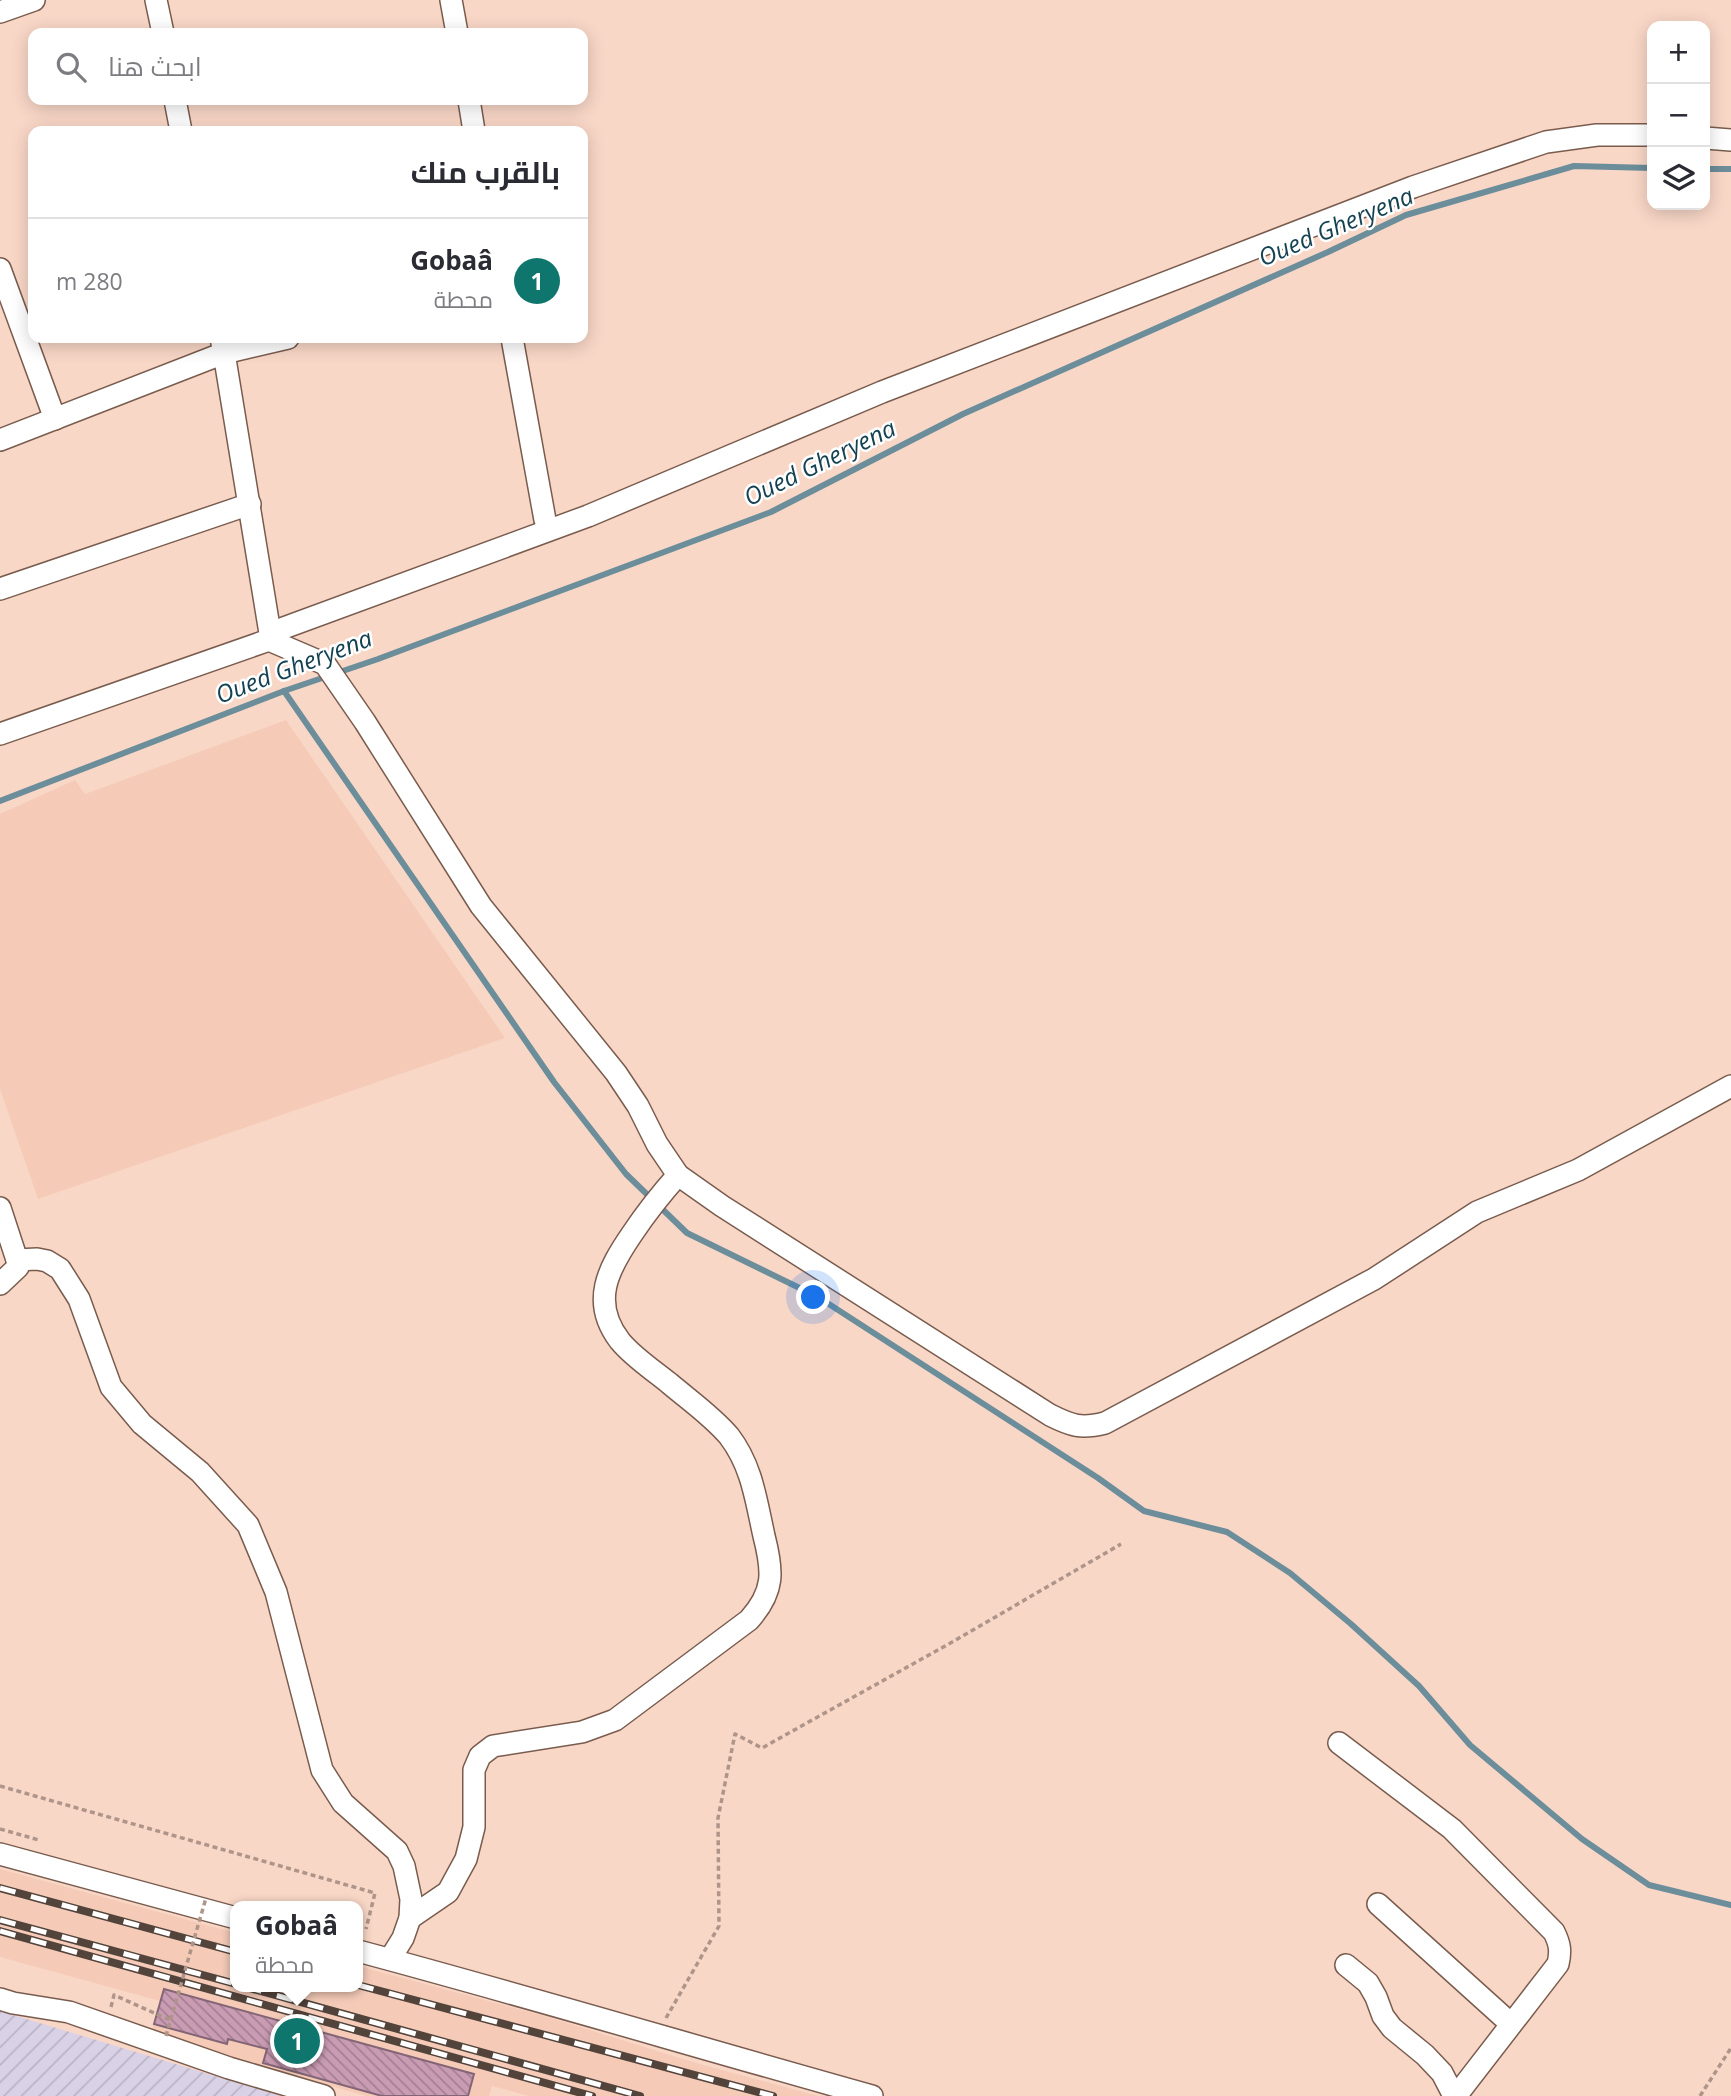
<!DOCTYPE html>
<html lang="ar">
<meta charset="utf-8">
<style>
body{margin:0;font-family:"Open Sans",Cairo,sans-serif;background:#f2f2f3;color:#2b2b33;direction:rtl}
.controls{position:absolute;right:21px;top:21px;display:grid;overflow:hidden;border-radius:14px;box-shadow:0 4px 18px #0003}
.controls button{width:63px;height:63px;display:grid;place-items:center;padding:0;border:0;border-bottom:2px solid #e1e1e2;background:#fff;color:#2b2b33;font:35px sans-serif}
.you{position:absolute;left:814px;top:1298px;width:24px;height:24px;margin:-18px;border:5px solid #fff;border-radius:50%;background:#1a73e8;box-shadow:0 0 0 10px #1a73e833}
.badge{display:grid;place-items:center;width:46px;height:46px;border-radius:50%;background:#0f766e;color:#fff;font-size:23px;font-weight:700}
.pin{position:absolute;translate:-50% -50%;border:4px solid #fff;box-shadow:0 2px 7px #0006}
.popup{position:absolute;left:230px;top:1901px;width:133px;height:91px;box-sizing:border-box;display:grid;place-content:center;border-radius:14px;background:#fff;filter:drop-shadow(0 2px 5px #0005);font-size:23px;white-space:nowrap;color:#7c7c81}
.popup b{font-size:26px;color:#2b2b33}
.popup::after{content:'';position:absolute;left:50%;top:100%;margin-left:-14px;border:14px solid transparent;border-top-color:#fff}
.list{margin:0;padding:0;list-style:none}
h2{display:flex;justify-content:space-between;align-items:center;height:91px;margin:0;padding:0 28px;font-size:30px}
h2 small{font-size:23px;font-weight:400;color:#7c7c81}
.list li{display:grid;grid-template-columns:46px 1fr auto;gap:21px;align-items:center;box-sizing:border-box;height:126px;padding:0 28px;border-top:2px solid #e1e1e2}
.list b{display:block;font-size:26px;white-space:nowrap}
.list p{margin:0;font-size:23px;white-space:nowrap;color:#7c7c81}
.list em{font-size:23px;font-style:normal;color:#7c7c81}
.icon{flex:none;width:38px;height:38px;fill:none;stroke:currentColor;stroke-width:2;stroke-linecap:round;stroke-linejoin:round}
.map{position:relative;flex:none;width:1731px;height:2096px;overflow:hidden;direction:ltr}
.search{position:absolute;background:#fff;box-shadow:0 4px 18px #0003;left:28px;top:28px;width:560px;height:77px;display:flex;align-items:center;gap:18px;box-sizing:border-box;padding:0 24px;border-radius:14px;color:#7c7c81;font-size:26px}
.panel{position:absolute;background:#fff;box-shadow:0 4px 18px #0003;left:28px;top:126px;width:560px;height:217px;border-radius:14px;direction:rtl}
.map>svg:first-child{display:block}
.industrial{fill:url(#industrial-furrows)}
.built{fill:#f5cbb8}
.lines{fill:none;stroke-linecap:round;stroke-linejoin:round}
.stream{stroke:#6c8d9a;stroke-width:6}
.building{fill:url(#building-back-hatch);stroke:#836575;stroke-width:2}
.minor-casing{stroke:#795c4e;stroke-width:24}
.path{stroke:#af9589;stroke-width:3.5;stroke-dasharray:5 3.5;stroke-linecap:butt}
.minor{stroke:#fff;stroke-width:21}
.rail-casing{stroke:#52433b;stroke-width:8}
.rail{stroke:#fff;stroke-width:5;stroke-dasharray:16;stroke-linecap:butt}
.path-bridge{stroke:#af9589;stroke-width:3.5;stroke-dasharray:5 3.5;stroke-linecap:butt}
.labels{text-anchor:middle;stroke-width:5;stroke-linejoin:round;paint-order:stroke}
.water-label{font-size:24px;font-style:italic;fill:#144252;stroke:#fff}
</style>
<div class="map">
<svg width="1731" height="2096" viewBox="0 0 1731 2096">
<defs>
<pattern id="industrial-furrows" width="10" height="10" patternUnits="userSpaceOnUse" patternTransform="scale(1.75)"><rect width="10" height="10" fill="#d9d1e6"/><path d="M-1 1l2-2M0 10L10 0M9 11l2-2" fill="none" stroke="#bbb4c5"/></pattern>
<pattern id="building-back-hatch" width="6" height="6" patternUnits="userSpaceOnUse" patternTransform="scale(1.75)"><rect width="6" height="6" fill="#ca9cb4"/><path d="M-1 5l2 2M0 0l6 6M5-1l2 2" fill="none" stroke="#a57f92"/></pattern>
</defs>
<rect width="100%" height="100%" fill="#f9d7c7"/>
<!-- industrial -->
<polygon class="industrial" points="0,2011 159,2059 281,2096 0,2096"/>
<!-- built -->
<g class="built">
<polygon points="286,720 505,1038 38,1199 0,1089 0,814 75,780 85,794"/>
<polygon points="0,1869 236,1933 236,1987 358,1987 358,1966 548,2017 696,2063 819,2096 529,2096 492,2086 489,2096 366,2096 151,2035 160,2001 0,1957"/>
</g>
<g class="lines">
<!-- stream -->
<g class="stream">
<polyline points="1705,169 1731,169"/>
<polyline points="284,691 554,1082 626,1174 687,1233 818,1297 1098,1478 1144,1511 1227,1532 1290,1573 1351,1624 1419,1686 1470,1745 1582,1839 1649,1885 1731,1905"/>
<polyline points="0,801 284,691 378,659 771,512 963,414 1328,252 1406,215 1574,166 1652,168"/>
</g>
</g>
<!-- building -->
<polygon class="building" points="164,1989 474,2074 468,2096 382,2096 263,2063 267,2049 228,2039 227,2044 154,2024"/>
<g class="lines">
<!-- minor casing -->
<g class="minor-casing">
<g id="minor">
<polyline points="156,0 163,33"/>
<polyline points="451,0 457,33"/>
<polyline points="0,12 34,0"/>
<polyline points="175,100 181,131"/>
<polyline points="469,100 474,131"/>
<polyline points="1705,138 1731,140"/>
<polyline points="0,269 55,419"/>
<polyline points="221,338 224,353 288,338"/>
<polyline points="512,338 545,520"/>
<polyline points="0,440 224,353 270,633"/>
<polyline points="0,589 250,504"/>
<path d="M269,640L325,664L365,722L481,906L616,1073L638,1106L657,1144L678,1175L722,1206L1050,1415C1072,1426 1081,1429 1105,1423L1374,1279L1477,1212L1578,1170L1731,1086"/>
<polyline points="0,734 269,640 270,633 588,516 882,392 1413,187 1546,142 1597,135 1652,135"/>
<polyline points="0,1208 17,1260 18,1267 0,1284"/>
<polyline points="17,1260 37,1259 47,1261 60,1269 79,1299 111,1387 142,1424 200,1472 248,1525 276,1592 322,1770 343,1803 397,1851 404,1866 411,1899 410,1918 403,1938 390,1959"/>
<path d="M1339,1743L1452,1829L1554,1932C1560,1944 1561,1951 1558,1964L1456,2096"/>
<polyline points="0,1854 236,1918"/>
<polyline points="1378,1904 1511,2024"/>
<path d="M410,1918L448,1892L466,1859L474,1827V1770L480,1756L493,1746L582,1732L615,1720L749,1620C775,1591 773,1571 764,1536C756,1500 752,1466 729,1436C712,1416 689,1400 669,1383C653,1370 633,1357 620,1341C590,1302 608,1269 632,1234C646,1213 661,1194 678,1175"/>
<path d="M358,1951C530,1997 700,2048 872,2096"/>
<polyline points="1346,1965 1368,1983 1376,1997 1383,2016 1392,2028 1425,2055 1442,2073 1454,2096"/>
<polyline points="0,1999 13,2003 69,2012 229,2068 324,2096"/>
</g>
</g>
<!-- path -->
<g class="path">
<polyline points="0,1786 375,1893 366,1929"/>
<polyline points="0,1829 39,1840"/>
<polyline points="111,2007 114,1995 170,2020"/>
<polyline points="666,2018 719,1926 718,1818 735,1734 762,1748 954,1641 1121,1544"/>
<polyline points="1700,2096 1731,2048"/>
</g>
<!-- minor -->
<use href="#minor" class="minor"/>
<!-- rail casing -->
<g class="rail-casing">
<g id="rail">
<polyline points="0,1888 236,1952"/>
<polyline points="0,1920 236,1984"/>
<polyline points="0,1931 592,2096"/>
<polyline points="358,1985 773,2096"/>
<polyline points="246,1987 640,2096"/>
</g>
</g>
<!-- rail -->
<use href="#rail" class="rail"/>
<!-- path-bridge -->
<polyline class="path-bridge" points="166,2036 206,1898"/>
</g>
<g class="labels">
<!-- water labels -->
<g class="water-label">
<text transform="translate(1336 227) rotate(-23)" y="8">Oued Gheryena</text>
<text transform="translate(820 463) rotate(-26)" y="8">Oued Gheryena</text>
<text transform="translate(294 667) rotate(-21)" y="8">Oued Gheryena</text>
</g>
</g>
</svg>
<div class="controls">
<button>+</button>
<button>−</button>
<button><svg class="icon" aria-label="layers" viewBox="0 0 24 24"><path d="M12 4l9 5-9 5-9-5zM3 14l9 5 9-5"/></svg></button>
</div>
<div class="you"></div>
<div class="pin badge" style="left:297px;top:2041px">1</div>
<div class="popup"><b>Gobaâ</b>محطة</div>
<div class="search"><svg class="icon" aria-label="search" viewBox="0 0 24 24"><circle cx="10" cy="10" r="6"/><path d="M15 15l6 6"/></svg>ابحث هنا</div>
<section class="panel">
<h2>بالقرب منك<small></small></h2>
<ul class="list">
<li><span class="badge">1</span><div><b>Gobaâ</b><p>محطة</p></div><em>280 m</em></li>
</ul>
</section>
</div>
